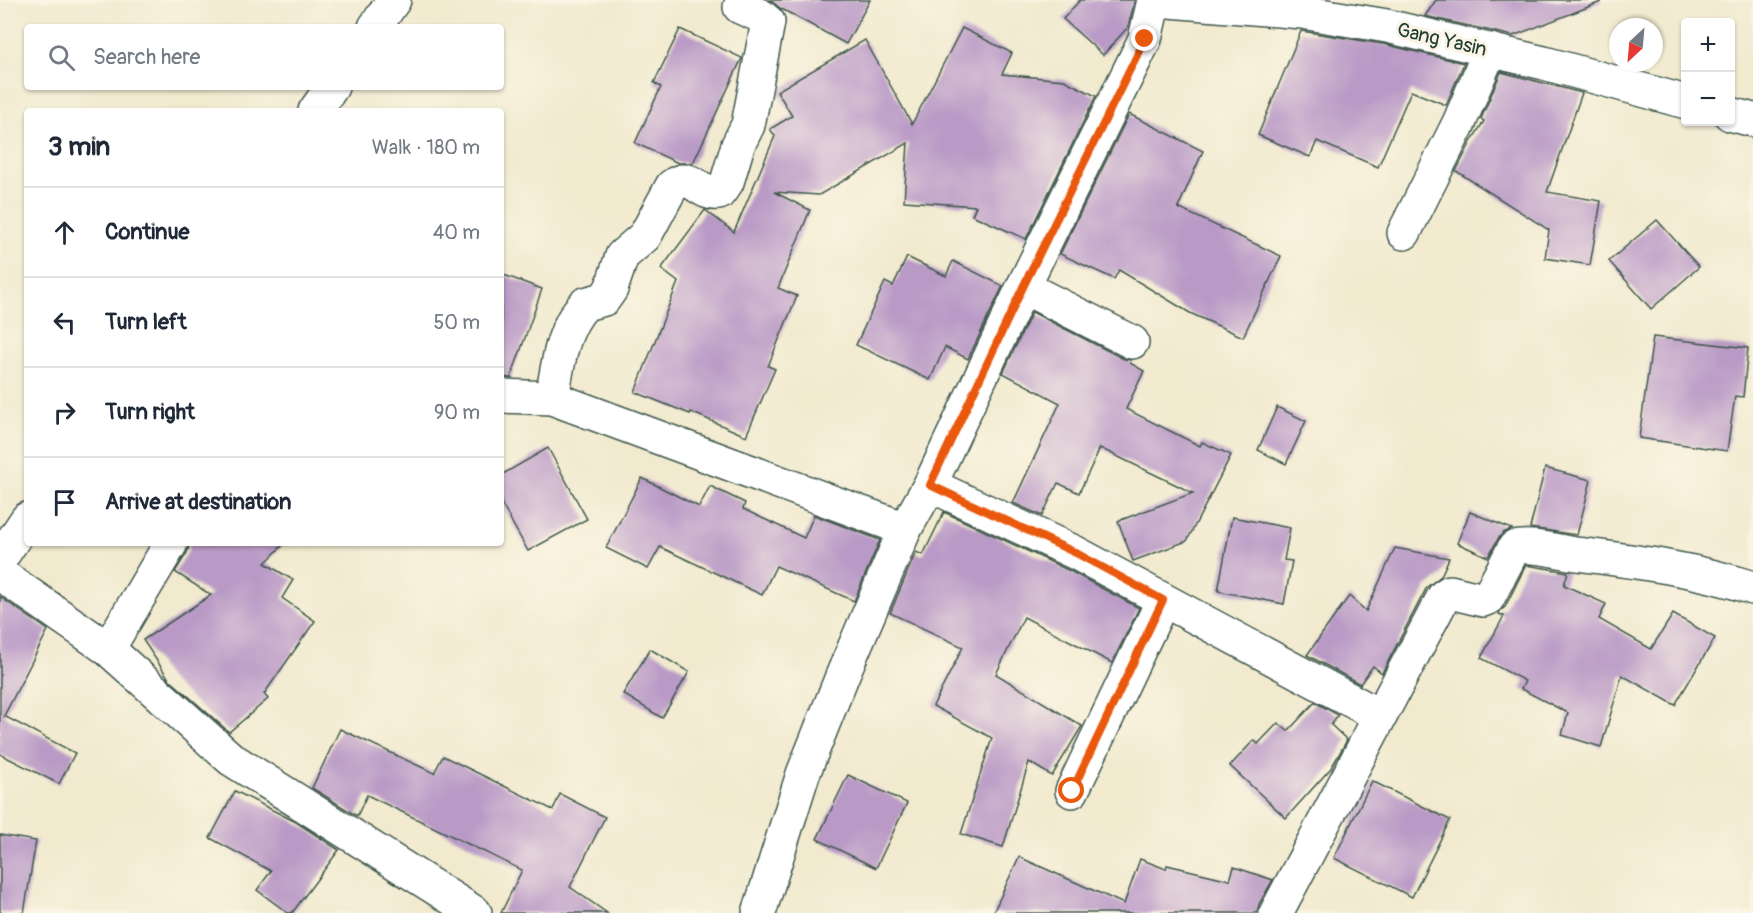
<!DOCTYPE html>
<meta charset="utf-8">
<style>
body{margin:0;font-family:Pangolin,sans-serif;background:#f6f6f7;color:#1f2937}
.controls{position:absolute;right:18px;top:18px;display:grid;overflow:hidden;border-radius:6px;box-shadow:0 2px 4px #0004}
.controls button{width:54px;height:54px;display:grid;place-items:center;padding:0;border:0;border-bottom:2px solid #e0e1e3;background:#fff;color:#1f2937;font:30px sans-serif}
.compass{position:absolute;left:1609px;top:18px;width:54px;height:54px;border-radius:50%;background:#fff;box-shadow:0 2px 4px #0004;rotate:206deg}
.stop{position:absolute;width:18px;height:18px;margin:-14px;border:4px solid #ea580c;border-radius:50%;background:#fff}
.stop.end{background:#ea580c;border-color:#fff;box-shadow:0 2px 6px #0008}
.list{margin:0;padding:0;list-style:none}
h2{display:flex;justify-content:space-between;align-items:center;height:78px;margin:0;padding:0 24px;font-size:26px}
h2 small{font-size:20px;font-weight:400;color:#747a83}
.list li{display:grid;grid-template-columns:39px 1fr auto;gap:18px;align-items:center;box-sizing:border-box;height:90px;padding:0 24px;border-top:2px solid #e0e1e3}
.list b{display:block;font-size:22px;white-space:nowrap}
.list em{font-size:20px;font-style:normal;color:#747a83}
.icon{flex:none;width:33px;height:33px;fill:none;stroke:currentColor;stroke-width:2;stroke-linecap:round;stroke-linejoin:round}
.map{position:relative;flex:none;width:1753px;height:913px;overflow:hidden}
.search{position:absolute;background:#fff;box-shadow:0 2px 4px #0004;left:24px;top:24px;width:480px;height:66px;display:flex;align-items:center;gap:15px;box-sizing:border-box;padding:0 21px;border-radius:6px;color:#747a83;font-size:22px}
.panel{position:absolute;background:#fff;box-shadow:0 2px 4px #0004;left:24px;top:108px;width:480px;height:438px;border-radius:6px}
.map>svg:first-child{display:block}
.building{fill:#b99ac6}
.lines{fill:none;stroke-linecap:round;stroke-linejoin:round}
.minor-casing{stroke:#3e574b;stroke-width:36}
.minor{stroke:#fff;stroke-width:33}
.route{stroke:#ea580c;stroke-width:8}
.labels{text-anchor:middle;stroke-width:6;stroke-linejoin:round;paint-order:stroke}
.street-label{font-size:20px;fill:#1f3d34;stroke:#fcf5e5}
</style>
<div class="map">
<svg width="1753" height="913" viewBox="0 0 1753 913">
<rect width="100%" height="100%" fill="#fcf5e5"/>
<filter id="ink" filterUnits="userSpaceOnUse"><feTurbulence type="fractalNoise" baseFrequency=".0167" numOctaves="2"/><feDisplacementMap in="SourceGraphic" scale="12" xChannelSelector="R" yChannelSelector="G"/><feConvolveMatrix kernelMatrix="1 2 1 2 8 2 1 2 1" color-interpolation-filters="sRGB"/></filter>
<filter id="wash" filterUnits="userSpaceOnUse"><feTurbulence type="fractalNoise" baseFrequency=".008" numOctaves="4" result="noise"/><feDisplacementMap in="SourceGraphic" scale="24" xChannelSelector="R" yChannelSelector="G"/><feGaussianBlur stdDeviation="1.35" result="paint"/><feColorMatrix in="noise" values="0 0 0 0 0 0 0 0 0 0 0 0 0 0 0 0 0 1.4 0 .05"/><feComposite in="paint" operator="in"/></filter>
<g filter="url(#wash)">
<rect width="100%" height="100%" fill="#f1eacf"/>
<g id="blocks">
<!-- building -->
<g class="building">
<polygon points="770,0 870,0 846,44 780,8"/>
<polygon points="1080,0 1135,0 1128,27 1103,55 1063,19"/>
<polygon points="1436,0 1600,0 1601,2 1513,36 1425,16"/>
<polygon points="962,28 1012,53 1002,74 1064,80 1096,96 1026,239 972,215 976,206 904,201 908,143 819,195 774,192 810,210 778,288 797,296 768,366 775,369 746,436 691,412 690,414 635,392 678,282 661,269 705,210 734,232 775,136 770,129 792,116 777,91 865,40 912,124"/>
<polygon points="680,29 742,58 693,163 678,163 635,143 661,87 654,83"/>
<polygon points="1301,31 1383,44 1464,63 1446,105 1411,91 1378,167 1317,141 1310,157 1258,135"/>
<polygon points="1501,72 1582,93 1547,192 1601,201 1590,265 1545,258 1549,230 1456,171 1471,142 1484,121 1481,119"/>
<polygon points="1129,114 1203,151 1178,208 1281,256 1243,337 1190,313 1119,270 1114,279 1060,254"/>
<polygon points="1657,220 1699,267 1651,309 1609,261"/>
<polygon points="907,257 946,276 953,261 1003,286 968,359 945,347 930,380 856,345 885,282 893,286"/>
<polygon points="501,274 542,289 511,378 501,377"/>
<polygon points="1032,312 1124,359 1131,360 1130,363 1144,371 1126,409 1200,446 1202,442 1231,455 1187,541 1133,561 1118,521 1193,493 1100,448 1079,493 1058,483 1042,516 1013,503 1060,403 1003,373"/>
<polygon points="1653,337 1748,348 1743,397 1735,396 1727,451 1639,438"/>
<polygon points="1277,407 1306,421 1286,464 1258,450"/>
<polygon points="548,448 587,519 528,551 501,503 501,475"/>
<polygon points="1545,468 1591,480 1577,535 1530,528"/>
<polygon points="642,478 699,507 710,486 745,503 743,509 804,538 814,515 880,540 854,601 776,566 762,595 660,547 648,569 606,548"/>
<polygon points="944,512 1068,570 1139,608 1112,663 1024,617 996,674 1082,726 1052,776 1029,762 1003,847 961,834 992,738 933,706 963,647 890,613 916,552 923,555"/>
<polygon points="1470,512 1512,529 1503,533 1498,539 1488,557 1457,543"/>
<polygon points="1232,517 1290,528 1284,560 1292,561 1284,604 1218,591"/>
<polygon points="190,543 285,543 265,563 293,580 282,598 315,621 264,694 268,699 229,732 169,679 143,640 211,595 175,572 187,553"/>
<polygon points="1395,548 1449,558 1441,576 1427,587 1382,673 1373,666 1360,684 1307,655 1349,596 1366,611"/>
<polygon points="1526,565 1568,572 1564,585 1606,604 1599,619 1651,649 1673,614 1715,638 1675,705 1622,675 1601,747 1562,735 1568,713 1521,689 1525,681 1481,658 1504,616 1499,614 1500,611 1505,607"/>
<polygon points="0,597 48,630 4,716 75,753 59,784 0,754"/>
<polygon points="650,649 689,672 662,718 623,694"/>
<polygon points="1315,702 1338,715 1331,725 1347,740 1331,768 1286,818 1230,766 1254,740 1258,744 1278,723 1288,731"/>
<polygon points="340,729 434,773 443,756 553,810 560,794 605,817 570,887 607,913 501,913 522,870 367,795 357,816 312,788"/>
<polygon points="848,775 907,803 876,868 817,839"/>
<polygon points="1372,781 1450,820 1412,897 1334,858"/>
<polygon points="235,791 296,822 339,850 292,913 288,913 257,890 271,871 210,838"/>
<polygon points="0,835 36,841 24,913 0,913"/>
<polygon points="1019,857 1124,904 1140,859 1166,869 1167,865 1230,880 1234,867 1273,880 1259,904 1257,913 993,913"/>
</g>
</g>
</g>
<g filter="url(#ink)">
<use href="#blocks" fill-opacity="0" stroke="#3e574b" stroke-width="1.5"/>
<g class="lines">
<!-- minor casing -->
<g class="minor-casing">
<g id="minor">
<polyline points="1157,0 1302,12 1387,26 1544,63 1686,102"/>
<polyline points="375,27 394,0"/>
<polyline points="315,111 332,87"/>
<polyline points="1730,114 1753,120"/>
<polyline points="1404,233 1459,123 1490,50"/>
<polyline points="1023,287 1132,342"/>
<polyline points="501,396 552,398 905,529"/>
<path d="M552,398C558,365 561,329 585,304L604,299L611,289L622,256L645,236L672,186C692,170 699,196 719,193L727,182L738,145L748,125L768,22L761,16L740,7"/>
<polyline points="930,485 1076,553 1380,716"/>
<polyline points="0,559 27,519"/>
<polyline points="0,574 108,649 231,759 475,913"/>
<polyline points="108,649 171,543"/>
<polyline points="1072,791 1163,600"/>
<polyline points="759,913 803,774 843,674 905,529 930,485 1023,287 1145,39 1154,0"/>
<path d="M1276,913L1444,596L1450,592L1483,600L1488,598L1514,548C1530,544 1553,550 1569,553C1631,561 1693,568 1753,588"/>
</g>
</g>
<!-- minor -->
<use href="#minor" class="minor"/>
</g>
</g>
<g class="lines" filter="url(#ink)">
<!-- route -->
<polyline class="route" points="1072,791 1163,600 1076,553 930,485 1023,287 1145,39"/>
</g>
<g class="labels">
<!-- street labels -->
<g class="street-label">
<text transform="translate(1442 39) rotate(13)" y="7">Gang Yasin</text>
</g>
</g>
</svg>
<div class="controls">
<button>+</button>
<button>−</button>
</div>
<svg class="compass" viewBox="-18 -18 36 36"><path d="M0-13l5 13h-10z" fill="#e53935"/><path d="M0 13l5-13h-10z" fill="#747a83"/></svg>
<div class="stop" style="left:1072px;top:791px"></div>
<div class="stop end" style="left:1145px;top:39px"></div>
<div class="search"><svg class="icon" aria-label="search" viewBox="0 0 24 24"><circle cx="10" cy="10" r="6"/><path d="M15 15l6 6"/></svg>Search here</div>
<section class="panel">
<h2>3 min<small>Walk · 180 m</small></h2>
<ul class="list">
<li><svg class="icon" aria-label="ahead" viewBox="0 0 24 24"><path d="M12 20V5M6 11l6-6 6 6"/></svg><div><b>Continue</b></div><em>40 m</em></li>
<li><svg class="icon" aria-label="left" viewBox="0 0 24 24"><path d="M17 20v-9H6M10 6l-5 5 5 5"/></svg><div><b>Turn left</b></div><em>50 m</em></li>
<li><svg class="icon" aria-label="right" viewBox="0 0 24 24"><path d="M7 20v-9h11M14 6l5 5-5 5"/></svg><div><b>Turn right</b></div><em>90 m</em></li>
<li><svg class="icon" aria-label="arrive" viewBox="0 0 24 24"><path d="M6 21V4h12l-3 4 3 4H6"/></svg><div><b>Arrive at destination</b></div></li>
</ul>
</section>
</div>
